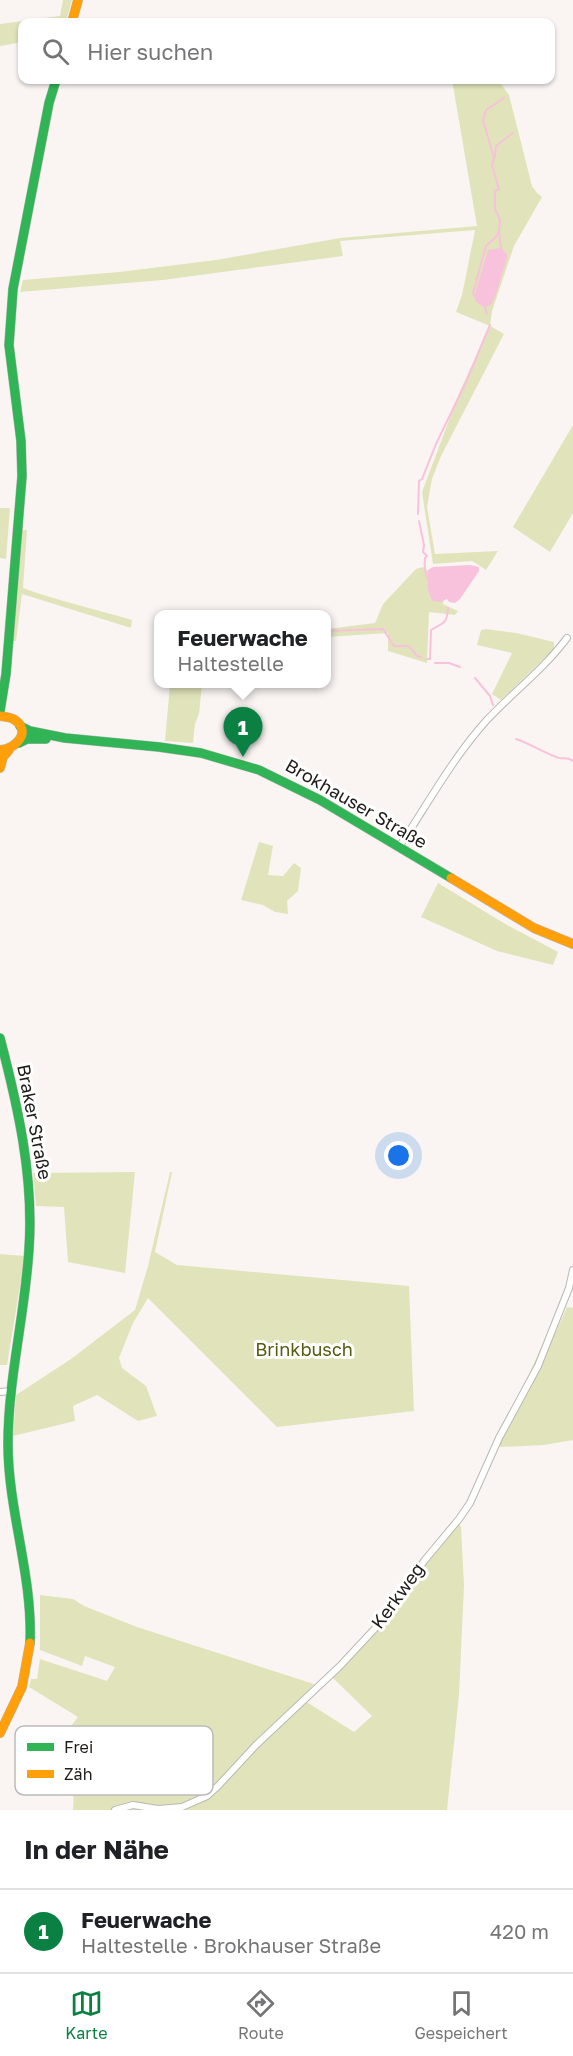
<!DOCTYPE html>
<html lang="de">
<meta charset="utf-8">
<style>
body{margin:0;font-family:"Golos Text",sans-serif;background:#f6f6f6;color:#202124}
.you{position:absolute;left:399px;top:1156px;width:21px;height:21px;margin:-15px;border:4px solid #fff;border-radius:50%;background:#1a73e8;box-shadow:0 0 0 9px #1a73e833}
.badge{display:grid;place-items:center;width:39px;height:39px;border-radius:50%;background:#0b8043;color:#fff;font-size:20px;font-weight:700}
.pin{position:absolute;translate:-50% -50px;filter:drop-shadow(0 2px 3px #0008)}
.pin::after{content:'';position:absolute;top:32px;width:21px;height:18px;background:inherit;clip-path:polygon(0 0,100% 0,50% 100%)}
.popup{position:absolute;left:154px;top:610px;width:177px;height:78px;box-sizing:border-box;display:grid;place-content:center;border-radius:12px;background:#fff;filter:drop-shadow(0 2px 4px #0005);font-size:20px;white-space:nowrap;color:#757577}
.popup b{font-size:22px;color:#202124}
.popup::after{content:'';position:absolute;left:50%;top:100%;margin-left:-12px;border:12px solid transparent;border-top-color:#fff}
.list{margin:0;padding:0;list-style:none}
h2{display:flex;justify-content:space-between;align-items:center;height:78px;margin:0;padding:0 24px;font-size:26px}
h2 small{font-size:20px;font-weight:400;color:#757577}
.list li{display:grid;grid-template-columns:39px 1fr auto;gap:18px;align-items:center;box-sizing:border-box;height:84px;padding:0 24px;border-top:2px solid #e0e0e0}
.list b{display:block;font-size:22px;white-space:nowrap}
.list p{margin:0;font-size:20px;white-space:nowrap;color:#757577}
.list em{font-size:20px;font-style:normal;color:#757577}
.icon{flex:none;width:33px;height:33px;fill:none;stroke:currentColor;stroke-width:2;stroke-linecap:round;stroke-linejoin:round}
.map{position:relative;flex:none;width:573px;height:1810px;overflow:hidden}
.search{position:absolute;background:#fff;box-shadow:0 2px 4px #0004;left:18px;right:18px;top:18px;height:66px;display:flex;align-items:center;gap:15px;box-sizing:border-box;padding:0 21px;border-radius:12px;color:#757577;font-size:22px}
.sheet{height:162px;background:#fff}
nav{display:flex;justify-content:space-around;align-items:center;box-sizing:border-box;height:84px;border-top:2px solid #e0e0e0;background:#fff;font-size:16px;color:#757577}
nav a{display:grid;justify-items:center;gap:3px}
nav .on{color:#0b8043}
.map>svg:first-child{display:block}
.green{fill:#e1e4bb}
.water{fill:#f8c1dc}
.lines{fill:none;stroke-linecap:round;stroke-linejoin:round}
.stream{stroke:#f8c1dc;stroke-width:2}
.street-casing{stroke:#bbb7b5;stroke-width:8}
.fast-casing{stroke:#bbb7b5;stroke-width:10}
.slow-casing{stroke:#bbb7b5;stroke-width:10}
.street{stroke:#fefefd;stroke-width:6}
.fast{stroke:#30b455;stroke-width:9}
.slow{stroke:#ff9f0a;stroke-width:9}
.labels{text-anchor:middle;stroke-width:6;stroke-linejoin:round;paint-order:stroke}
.street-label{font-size:18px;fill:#1f1c1a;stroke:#fff}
.park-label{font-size:18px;fill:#555b0f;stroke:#fff}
.key{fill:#fff;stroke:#bcbbba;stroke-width:1.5}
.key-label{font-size:16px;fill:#1f1c1a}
</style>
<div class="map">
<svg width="573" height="1810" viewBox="0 0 573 1810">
<rect width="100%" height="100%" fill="#faf5f2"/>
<!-- green -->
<g class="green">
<polygon points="63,0 72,0 66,22 22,22 22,42 0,46 0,24 60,16"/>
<polygon points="452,80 498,80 509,95 532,186 537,193 542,197 514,246 492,311 490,326 504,334 441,456 432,479 427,507 435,554 498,551 486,570 472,561 433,564 422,492 460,391 490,326 456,312 462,295 475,230 340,241 343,256 163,280 20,292 23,280 119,272 216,260 340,238 477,226"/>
<polygon points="573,425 573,513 550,552 513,527"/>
<polygon points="0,508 10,508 6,559 0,558"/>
<path d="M22,530H27L23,588C59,601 95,609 132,620L131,628L22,594L16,641H12Z"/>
<polygon points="423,567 432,574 445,595 443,604 458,611 455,615 429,612 427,663 388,651 388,633 327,637 327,629 375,623 383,604 416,569"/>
<polygon points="486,629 516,633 554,642 554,649 501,700 492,694 512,653 477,645 481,630"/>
<polygon points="170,684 202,684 199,714 195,724 193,743 165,741"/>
<polygon points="259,842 273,846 268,875 283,876 294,863 301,868 298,891 287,901 288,914 275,912 263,905 241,900"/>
<polygon points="438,883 507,925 558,952 553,965 497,951 421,917"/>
<polygon points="135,1172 125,1273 68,1262 64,1207 36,1206 33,1173"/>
<polygon points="170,1172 172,1172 155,1252 177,1265 409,1286 414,1411 277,1427 148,1298 133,1323 119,1358 122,1368 146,1386 157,1416 138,1421 97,1395 73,1406 75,1421 13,1436 16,1395 71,1359 135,1310 148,1266"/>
<polygon points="0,1254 25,1256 7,1365 0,1365"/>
<polygon points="567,1307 573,1308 573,1440 544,1445 501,1447 496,1445 549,1331 555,1334"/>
<path d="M459,1523L461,1527L464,1585L459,1695L447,1810H73C75,1784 71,1761 63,1736L78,1717L29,1687L31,1679H37L40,1659L107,1681L115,1667L85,1656L82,1666L40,1650V1595L73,1599L84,1606L137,1627L314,1684L302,1699L354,1732L372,1716L332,1677L391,1618L393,1596L440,1537L445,1539Z"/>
</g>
<!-- water -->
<g class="water">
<polygon points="501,248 507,254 507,258 496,294 491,305 485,307 474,297 488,250"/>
<path d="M470,565L479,567V571L460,599L455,603L449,602L447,599L440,602L433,601C425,590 429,581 428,570L433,567Z"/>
</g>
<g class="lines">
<!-- stream -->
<g class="stream">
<polyline points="495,157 496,146 513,133"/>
<polyline points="499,231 501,248"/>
<polyline points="487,314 485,307 477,301 473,293 486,246 496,237 499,231 500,220 495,209 495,191 499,189 492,165 494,158 483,120 486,110 504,98"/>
<polyline points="418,514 419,481 422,479 436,444 466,382 490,325"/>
<path d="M419,521L424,545L423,552L427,556L425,558C424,565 425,575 429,581"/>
<polyline points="327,631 383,629 394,646 409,646 417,656 421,657"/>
<path d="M427,659H430L431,630C444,622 447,624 448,608"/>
<polyline points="435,663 449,663 460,667"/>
<polyline points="475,678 490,696 493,705"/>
<path d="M516,739C531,744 546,754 559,758C565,759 568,757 573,761"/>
</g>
<!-- street casing -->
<g class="street-casing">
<g id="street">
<path d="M399,847C427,805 452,759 486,721C512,693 544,669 567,638"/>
<polyline points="0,1392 10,1391"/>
<polyline points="115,1810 133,1805 158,1809 182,1807 207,1796 218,1786 256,1745 340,1666 394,1608 424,1561 459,1519 470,1503 499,1438 538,1366 569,1288 573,1270"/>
</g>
</g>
<!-- fast casing -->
<g class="fast-casing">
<g id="fast">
<polyline points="0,711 6,674 22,476 21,441 9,345 13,289 49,103 56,80"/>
<polyline points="20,726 30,731 65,738 159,747 201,753 259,770 320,800 451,878"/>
<polyline points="19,743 27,739 46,739"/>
<path d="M0,1038C18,1107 34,1177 29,1249C25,1315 8,1379 8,1444C8,1511 33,1576 30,1643"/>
</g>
</g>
<!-- slow casing -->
<g class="slow-casing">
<g id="slow">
<polyline points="72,22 78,0"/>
<path d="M0,716C5,717 11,717 15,720C32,732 16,749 0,750"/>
<polyline points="0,768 3,757 9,750"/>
<polyline points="451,878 534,928 573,944"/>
<polyline points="0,1733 22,1687 30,1643"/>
</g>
</g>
<!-- street -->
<use href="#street" class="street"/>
<!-- fast -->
<use href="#fast" class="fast"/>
<!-- slow -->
<use href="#slow" class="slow"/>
</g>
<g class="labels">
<!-- street labels -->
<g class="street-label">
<text transform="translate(356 804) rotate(30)" y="6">Brokhauser Straße</text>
<text transform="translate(34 1122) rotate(79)" y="6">Braker Straße</text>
<text transform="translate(398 1596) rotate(-54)" y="6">Kerkweg</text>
</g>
<!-- park labels -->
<g class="park-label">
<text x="304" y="1356">Brinkbusch</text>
</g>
</g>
<!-- legend -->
<rect x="15" y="1726" width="198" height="69" rx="9" class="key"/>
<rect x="27" y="1743" width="27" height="8" fill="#30b455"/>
<rect x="27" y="1770" width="27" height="8" fill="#ff9f0a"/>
<g class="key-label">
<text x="64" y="1753">Frei</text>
<text x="64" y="1780">Zäh</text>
</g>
</svg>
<div class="you"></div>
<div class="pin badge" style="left:243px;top:757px">1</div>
<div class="popup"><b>Feuerwache</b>Haltestelle</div>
<div class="search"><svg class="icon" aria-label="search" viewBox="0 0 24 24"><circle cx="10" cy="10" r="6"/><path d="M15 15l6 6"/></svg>Hier suchen</div>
</div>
<section class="sheet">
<h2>In der Nähe<small></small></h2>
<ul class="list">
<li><span class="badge">1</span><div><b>Feuerwache</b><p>Haltestelle · Brokhauser Straße</p></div><em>420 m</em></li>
</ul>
</section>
<nav>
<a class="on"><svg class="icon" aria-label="map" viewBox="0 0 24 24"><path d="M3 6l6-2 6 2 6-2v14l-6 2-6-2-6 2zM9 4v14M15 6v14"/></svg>Karte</a>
<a><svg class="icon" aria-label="directions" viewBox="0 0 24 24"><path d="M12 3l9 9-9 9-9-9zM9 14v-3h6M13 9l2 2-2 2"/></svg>Route</a>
<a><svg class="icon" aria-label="saved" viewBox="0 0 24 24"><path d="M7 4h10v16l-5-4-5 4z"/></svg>Gespeichert</a>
</nav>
